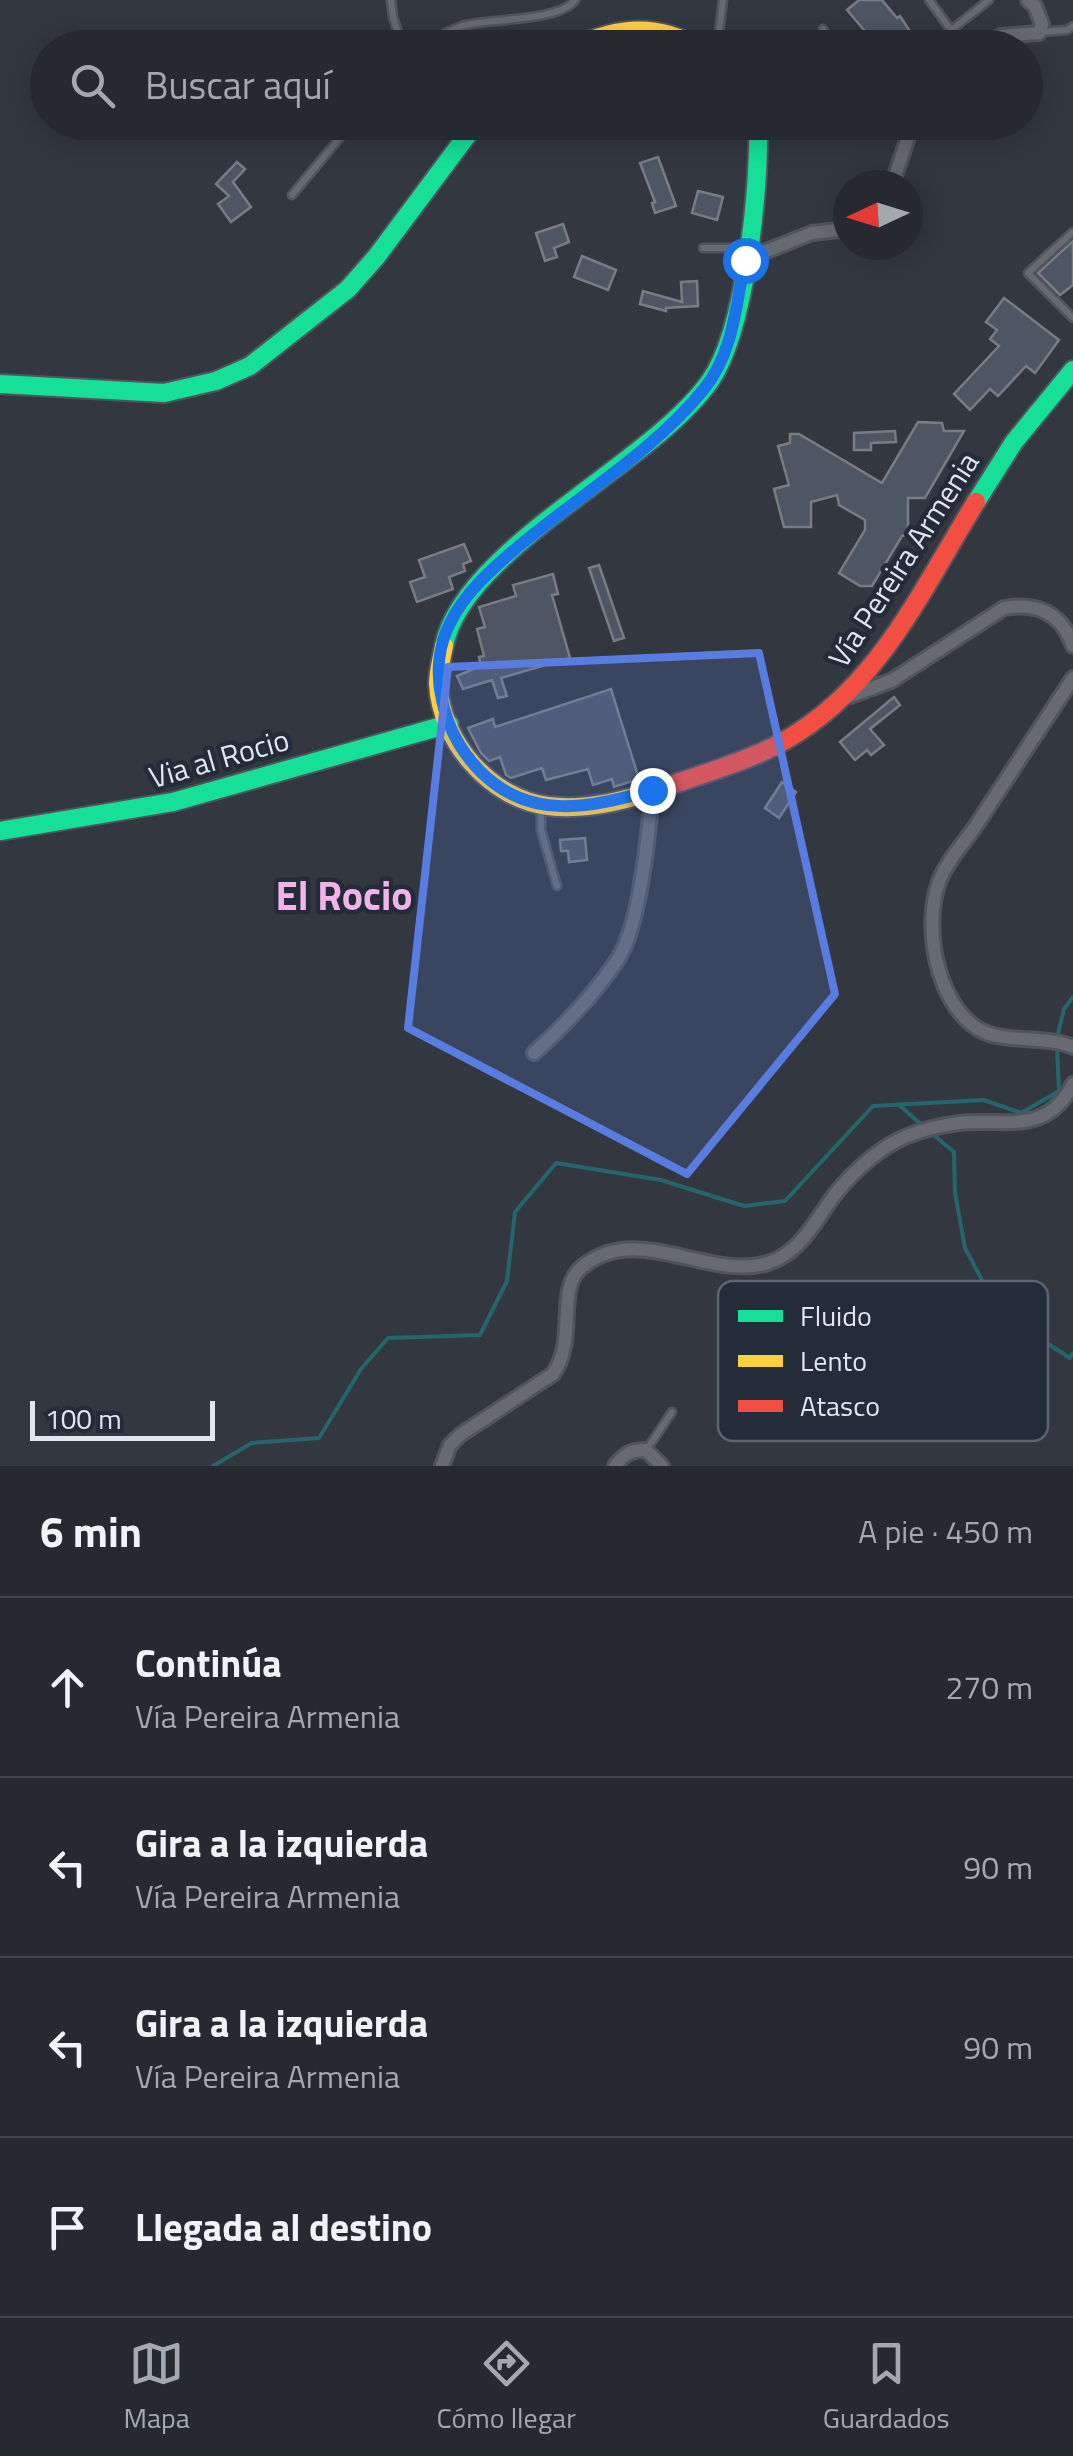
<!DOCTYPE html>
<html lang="es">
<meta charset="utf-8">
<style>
body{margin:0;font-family:"Titillium Web",sans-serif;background:#2e3238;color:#f1f3f6}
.compass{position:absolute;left:833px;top:170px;width:90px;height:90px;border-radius:50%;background:#262a30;box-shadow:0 5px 25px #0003;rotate:266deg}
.scale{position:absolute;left:30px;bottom:25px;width:185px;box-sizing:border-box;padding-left:10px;border:5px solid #e0e6ef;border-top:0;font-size:28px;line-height:35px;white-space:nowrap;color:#e0e6ef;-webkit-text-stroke:8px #242c3a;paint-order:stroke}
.stop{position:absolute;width:30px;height:30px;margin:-22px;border:8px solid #1a73e8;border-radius:50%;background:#fff}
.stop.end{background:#1a73e8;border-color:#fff;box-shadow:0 2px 10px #0008}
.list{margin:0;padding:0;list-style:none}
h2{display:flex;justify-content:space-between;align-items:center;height:130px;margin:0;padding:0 40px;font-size:42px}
h2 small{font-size:32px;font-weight:400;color:#a4a7ab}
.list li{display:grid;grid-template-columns:65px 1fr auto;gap:30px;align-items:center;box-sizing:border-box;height:180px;padding:0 40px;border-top:2px solid #42464c}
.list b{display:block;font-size:38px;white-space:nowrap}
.list p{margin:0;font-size:32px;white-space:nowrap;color:#a4a7ab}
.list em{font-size:32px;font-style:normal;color:#a4a7ab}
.icon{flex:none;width:55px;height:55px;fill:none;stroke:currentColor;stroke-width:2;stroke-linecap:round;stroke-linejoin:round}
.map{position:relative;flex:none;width:1073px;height:1466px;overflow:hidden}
.search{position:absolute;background:#262a30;box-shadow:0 5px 25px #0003;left:30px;right:30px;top:30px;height:110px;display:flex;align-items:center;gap:25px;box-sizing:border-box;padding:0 35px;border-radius:55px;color:#a4a7ab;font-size:38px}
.sheet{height:850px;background:#262a30}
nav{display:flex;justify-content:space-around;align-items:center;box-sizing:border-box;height:140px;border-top:2px solid #42464c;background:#262a30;font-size:28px;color:#a4a7ab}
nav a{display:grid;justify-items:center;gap:5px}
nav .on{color:#a3a9b2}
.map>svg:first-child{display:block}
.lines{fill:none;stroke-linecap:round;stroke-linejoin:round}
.stream{stroke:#24666b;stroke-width:4}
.building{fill:#4e5663;stroke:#787d84;stroke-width:2.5}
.lane-casing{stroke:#50545b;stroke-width:11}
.street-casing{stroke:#50545b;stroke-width:18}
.fast-casing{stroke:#50545b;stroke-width:22}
.slow-casing{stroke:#50545b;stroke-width:22}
.jam-casing{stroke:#50545b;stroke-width:22}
.lane{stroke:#676b71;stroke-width:6}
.street{stroke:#676b71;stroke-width:12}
.fast{stroke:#16e098;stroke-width:18}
.slow{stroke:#ffcf43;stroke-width:18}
.jam{stroke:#f24e42;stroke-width:18}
.route{stroke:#1a73e8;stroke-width:12}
.marked{fill:#587cdf;fill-opacity:0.2;stroke:#587cdf;stroke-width:8;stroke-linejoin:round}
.labels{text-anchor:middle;stroke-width:9;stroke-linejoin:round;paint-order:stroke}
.street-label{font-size:30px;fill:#e0e6ef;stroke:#242c3a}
.district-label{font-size:40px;font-weight:bold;fill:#f0b3ea;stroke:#242c3a}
.key{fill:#242c3a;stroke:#5c6470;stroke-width:2.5}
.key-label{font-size:28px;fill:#e0e6ef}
</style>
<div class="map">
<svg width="1073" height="1466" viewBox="0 0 1073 1466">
<rect width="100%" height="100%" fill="#333840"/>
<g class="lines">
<!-- stream -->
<g class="stream">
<polyline points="1057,1038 1064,1009 1073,997"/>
<polyline points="899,1105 922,1125"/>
<polyline points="929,1131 954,1152 955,1193 965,1248 982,1280 1014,1322 1070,1358 1073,1353"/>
<polyline points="213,1466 252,1443 319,1438 361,1369 388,1338 480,1335 507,1281 515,1212 556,1163 661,1180 744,1206 785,1201 873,1106 984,1100 1021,1113 1059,1091 1057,1048"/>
</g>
</g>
<!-- building -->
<g class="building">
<polygon points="859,0 882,0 897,18 900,16 921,48 870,48 865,39 869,36 847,10"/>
<polygon points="658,157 676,206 655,213 652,203 655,202 640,163"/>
<polygon points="237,162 245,169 233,182 251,207 231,222 218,204 229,196 216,184"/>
<polygon points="698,191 723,197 717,220 692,213"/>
<polygon points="563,224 569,242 554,248 557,257 545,261 536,233"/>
<polygon points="1073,241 1073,285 1060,295 1038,273"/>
<polygon points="582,256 616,270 608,290 574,277"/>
<polygon points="697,281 698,306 666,308 666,311 640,304 643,291 682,302 681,282"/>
<polygon points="1004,298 1059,340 1035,373 1026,366 998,396 990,389 970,410 954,394 999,346 990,339 997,330 986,322"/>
<polygon points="918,422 942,423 944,431 964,431 925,498 908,498 908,534 902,536 872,586 860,586 839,573 865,530 865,520 839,505 837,495 811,502 811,527 784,527 774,489 789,485 778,446 790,443 790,434 799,434 882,483"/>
<polygon points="895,431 896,442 871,443 871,450 854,450 854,433"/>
<polygon points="464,544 471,561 463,564 465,571 449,577 453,589 417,602 410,582 425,577 419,560"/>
<polygon points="599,565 624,638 614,641 589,568"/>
<polygon points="553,574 558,594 552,595 570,658 501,678 507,696 498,698 492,680 463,689 457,676 481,666 479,657 484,656 477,629 485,627 479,607 516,596 513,585"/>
<polygon points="611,689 639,779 614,787 612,779 593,785 588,769 546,780 542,768 511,778 506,775 500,757 489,761 481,753 468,728 493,719 495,727"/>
<polygon points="894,697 900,705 870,729 884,745 871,755 867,750 855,760 840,742"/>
<polygon points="782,782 796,792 779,818 765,808"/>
<polygon points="585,838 587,860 569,862 568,851 561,851 560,840"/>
</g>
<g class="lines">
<!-- lane casing -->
<g class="lane-casing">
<g id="lane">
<polyline points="391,0 393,17 403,48"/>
<polyline points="929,0 951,30"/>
<polyline points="823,29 833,48"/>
<polyline points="1041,32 1067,30 1073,26"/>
<path d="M420,48C433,40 447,31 462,26C490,18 559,22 575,0"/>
<polyline points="717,48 723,0"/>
<polyline points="929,48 989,0"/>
<polyline points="292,195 353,122"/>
<polyline points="1073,232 1028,273 1073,318"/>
<polyline points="703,248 745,248"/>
<polyline points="541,810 541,830 557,886"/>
<polyline points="647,1449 672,1412"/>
</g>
</g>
<!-- street casing -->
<g class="street-casing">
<g id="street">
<polyline points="978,48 1001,36 1039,33 1042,24 1035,6 1028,0"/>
<polyline points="892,185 913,122"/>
<polyline points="746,259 812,233 848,229"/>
<path d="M1073,678C1041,727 1009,776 977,824C965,842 946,862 939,882C923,925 936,1002 977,1028C1002,1045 1043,1034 1073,1047"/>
<path d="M850,696L891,681L1004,608C1037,602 1062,613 1073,646"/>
<path d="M534,1053C565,1025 595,994 618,959C640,925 649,832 652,790"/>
<path d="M442,1466L450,1445L460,1435L553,1374C578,1339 555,1289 582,1267C638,1221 707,1281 768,1263C801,1253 816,1219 836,1193C854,1171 880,1147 907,1136C922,1130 943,1125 959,1123C1006,1118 1046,1136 1073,1084"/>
<path d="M615,1466C624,1454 631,1450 646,1450L662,1466"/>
</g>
</g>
<!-- fast casing -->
<g class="fast-casing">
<g id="fast">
<polyline points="0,384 164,393 216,381 250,366 348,289 377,256 477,122"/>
<polyline points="976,502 1014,442 1073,370"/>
<path d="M444,646C463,549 651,465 710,381C746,330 760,185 758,122"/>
<polyline points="0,831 173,802 449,724"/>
</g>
</g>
<!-- slow casing -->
<g class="slow-casing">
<g id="slow">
<path d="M573,48C615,27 657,22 698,48"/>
<path d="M444,646C442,658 438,671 438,684C441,742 491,799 548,806C590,811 630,799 669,786"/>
</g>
</g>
<!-- jam casing -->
<g class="jam-casing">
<path id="jam" d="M669,786C707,772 749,761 784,741C878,688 921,591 976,502"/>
</g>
<!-- lane -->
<use href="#lane" class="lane"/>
<!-- street -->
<use href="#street" class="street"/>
<!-- fast -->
<use href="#fast" class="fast"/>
<!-- slow -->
<use href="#slow" class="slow"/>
<!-- jam -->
<use href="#jam" class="jam"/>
</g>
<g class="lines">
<!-- route -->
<path class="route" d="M652,790C592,808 530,821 481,772C461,752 448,728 442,700C436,675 438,648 449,625C464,593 492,569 519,546C580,495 654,451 704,389C734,352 736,304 745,260"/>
</g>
<!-- marked area -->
<path class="marked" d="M759,653L835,994L687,1174L408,1028L448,667Z"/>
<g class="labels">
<!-- street labels -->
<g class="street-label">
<text transform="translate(904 560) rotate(-57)" y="10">Vía Pereira Armenia</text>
<text transform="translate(219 759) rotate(-16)" y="10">Via al Rocio</text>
</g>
<!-- district labels -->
<g class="district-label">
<text x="344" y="910">El Rocio</text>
</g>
</g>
<!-- legend -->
<rect x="718" y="1281" width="330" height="160" rx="15" class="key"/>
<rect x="738" y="1310" width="45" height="12" fill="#16e098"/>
<rect x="738" y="1355" width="45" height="12" fill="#ffcf43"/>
<rect x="738" y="1400" width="45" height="12" fill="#f24e42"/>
<g class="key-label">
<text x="800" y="1326">Fluido</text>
<text x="800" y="1371">Lento</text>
<text x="800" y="1416">Atasco</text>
</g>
</svg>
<svg class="compass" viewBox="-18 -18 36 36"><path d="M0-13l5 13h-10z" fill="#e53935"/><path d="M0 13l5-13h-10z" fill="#a4a7ab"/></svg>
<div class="scale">100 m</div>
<div class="stop" style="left:745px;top:260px"></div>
<div class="stop end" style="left:652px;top:790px"></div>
<div class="search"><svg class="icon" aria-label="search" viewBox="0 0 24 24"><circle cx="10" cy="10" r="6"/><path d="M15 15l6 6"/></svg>Buscar aquí</div>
</div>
<section class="sheet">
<h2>6 min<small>A pie · 450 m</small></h2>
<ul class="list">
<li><svg class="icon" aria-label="ahead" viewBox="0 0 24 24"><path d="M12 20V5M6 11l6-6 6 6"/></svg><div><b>Continúa</b><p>Vía Pereira Armenia</p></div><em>270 m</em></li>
<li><svg class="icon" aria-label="left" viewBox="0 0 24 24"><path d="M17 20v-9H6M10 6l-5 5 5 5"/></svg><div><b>Gira a la izquierda</b><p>Vía Pereira Armenia</p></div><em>90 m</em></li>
<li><svg class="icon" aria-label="left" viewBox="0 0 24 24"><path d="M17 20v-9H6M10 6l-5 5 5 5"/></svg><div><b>Gira a la izquierda</b><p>Vía Pereira Armenia</p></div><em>90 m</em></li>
<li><svg class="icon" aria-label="arrive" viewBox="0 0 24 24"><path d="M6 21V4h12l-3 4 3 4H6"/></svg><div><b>Llegada al destino</b></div></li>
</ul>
</section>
<nav>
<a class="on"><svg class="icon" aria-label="map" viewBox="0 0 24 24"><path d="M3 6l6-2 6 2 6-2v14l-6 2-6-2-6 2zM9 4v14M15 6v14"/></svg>Mapa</a>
<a><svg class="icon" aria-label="directions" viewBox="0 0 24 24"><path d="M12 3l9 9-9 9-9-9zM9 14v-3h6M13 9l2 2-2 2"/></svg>Cómo llegar</a>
<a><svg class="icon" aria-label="saved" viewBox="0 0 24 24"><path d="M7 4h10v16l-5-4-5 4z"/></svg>Guardados</a>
</nav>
